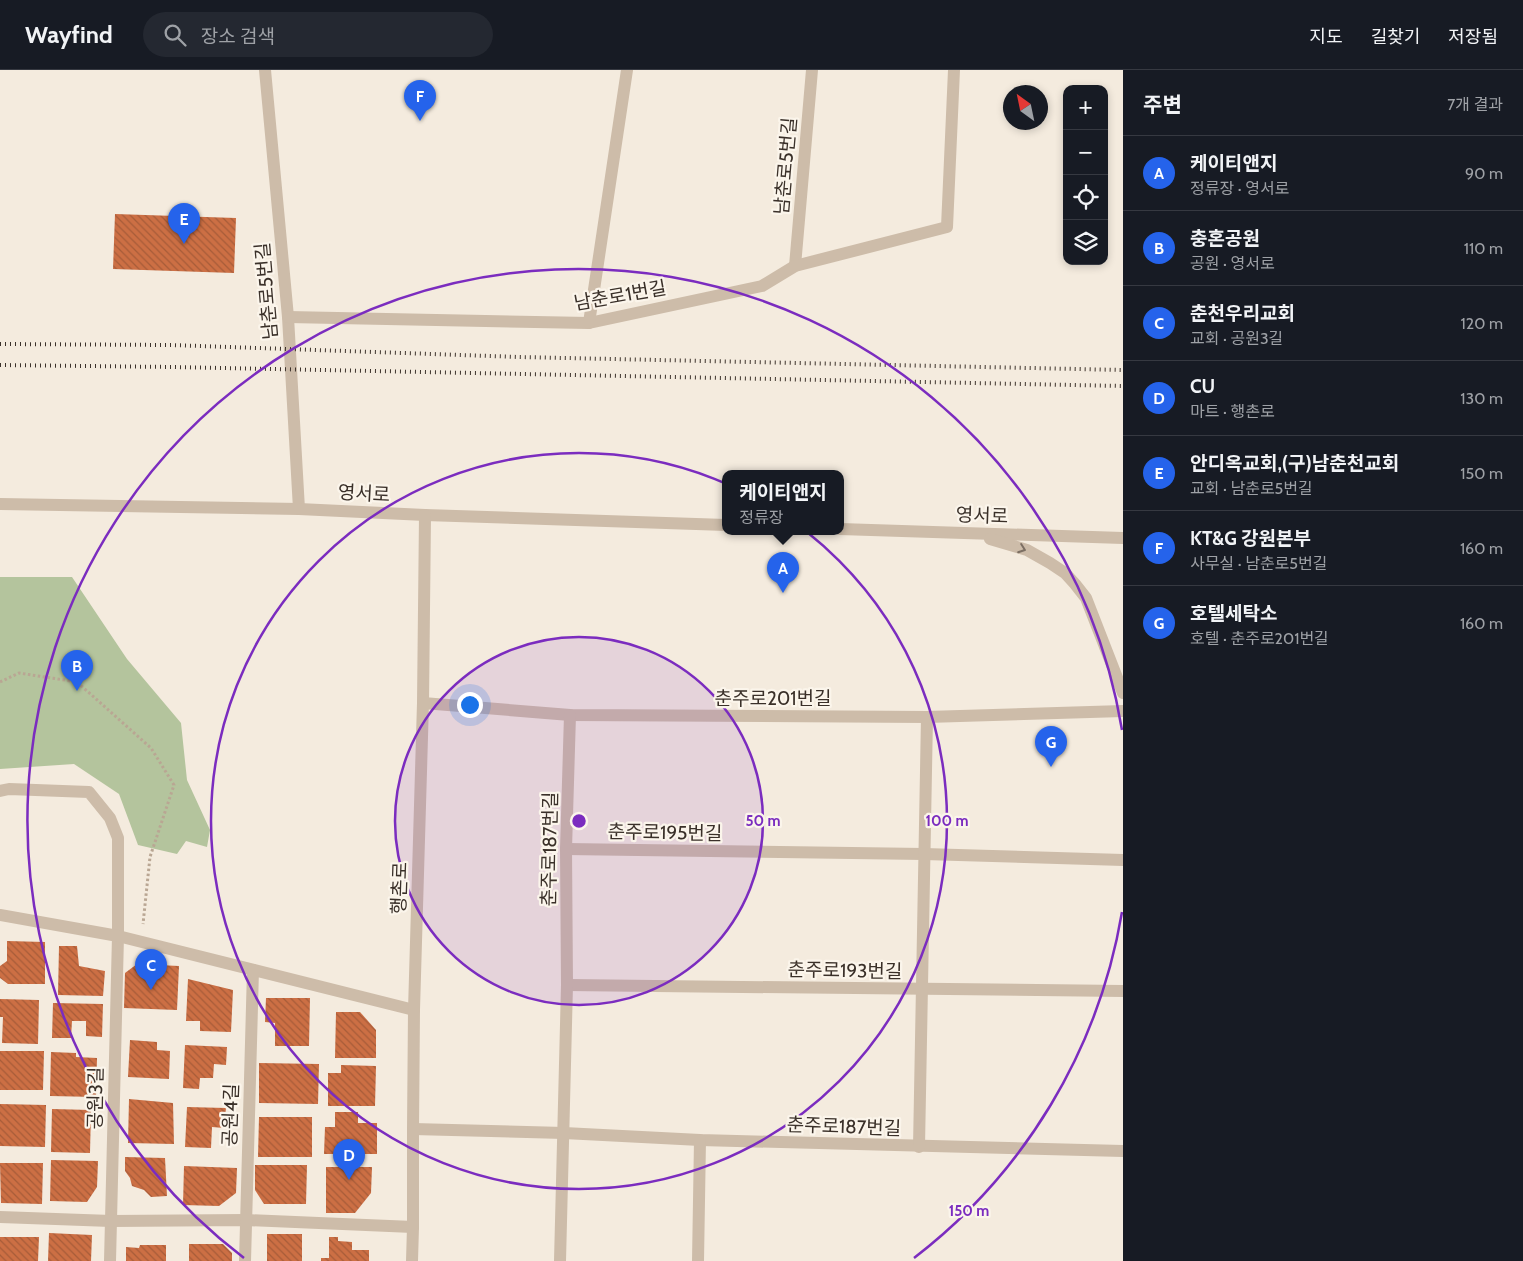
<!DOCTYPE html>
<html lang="ko">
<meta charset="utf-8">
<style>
body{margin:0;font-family:Cabin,"Noto Sans KR",sans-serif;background:#242831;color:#f1f3f6}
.controls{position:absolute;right:15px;top:15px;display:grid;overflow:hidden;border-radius:10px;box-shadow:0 2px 8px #0003}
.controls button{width:45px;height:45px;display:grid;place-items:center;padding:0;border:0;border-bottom:1px solid #363941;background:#171b24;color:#f1f3f6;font:25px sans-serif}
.compass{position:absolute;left:1003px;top:15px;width:45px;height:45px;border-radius:50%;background:#171b24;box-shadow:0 2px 8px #0003;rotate:327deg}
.you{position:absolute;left:469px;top:634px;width:18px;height:18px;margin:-12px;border:4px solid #fff;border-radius:50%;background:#1a73e8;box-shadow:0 0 0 8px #1a73e833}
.badge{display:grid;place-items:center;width:32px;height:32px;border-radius:50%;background:#2563eb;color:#fff;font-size:16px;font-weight:700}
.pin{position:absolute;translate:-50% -41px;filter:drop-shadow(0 1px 2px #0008)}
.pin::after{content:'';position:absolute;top:26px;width:18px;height:15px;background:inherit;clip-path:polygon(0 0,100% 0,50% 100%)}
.popup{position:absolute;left:722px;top:400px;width:122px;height:65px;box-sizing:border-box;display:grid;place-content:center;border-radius:10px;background:#171b24;filter:drop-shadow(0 1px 4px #0005);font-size:16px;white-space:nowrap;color:#9ea1a6}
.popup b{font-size:19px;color:#f1f3f6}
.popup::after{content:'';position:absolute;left:50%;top:100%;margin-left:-10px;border:10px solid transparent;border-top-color:#171b24}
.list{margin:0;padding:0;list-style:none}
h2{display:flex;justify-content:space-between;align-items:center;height:65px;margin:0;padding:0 20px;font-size:21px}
h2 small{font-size:16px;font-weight:400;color:#9ea1a6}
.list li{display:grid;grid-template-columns:32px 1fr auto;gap:15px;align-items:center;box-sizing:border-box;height:75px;padding:0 20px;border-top:1px solid #363941}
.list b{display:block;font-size:19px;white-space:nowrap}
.list p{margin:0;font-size:16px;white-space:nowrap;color:#9ea1a6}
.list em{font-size:16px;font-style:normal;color:#9ea1a6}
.icon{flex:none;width:28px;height:28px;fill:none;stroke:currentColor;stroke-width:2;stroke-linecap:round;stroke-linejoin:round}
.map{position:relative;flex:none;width:1123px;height:1191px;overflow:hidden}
header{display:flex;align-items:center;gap:30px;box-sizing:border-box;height:70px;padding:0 25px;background:#171b24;border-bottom:1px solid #363941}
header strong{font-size:24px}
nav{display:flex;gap:28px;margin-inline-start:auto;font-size:18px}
.search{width:350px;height:45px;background:#242831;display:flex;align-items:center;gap:12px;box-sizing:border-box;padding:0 18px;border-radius:28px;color:#9ea1a6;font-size:19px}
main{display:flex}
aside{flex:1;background:#171b24}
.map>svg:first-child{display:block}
.park{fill:#b4c49d}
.building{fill:url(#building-back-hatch)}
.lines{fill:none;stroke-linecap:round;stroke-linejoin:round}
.path{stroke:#b9a693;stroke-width:3;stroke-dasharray:2.5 2.5;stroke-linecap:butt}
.minor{stroke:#cdbca9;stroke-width:12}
.rail{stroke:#3a3029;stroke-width:4;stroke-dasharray:1 4;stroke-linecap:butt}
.oneway{stroke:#7c6f63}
.ring{fill:none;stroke:#7b2cbf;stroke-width:2.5}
.labels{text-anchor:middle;stroke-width:4.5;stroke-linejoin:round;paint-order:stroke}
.street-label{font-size:19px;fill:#3a3029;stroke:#fbf5eb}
.centre{fill:#7b2cbf;stroke:#fbf5eb;stroke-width:2.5}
.ring-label{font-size:15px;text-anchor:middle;font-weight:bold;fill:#7b2cbf;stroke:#fbf5eb;stroke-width:4.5;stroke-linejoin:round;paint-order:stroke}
</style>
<header>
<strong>Wayfind</strong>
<div class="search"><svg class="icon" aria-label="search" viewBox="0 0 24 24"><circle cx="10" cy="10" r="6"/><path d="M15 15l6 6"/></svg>장소 검색</div>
<nav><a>지도</a><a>길찾기</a><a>저장됨</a></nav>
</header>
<main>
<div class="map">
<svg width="1123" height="1191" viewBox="0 0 1123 1191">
<defs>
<pattern id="building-back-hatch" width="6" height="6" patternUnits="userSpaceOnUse" patternTransform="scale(1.25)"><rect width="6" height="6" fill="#cc6f44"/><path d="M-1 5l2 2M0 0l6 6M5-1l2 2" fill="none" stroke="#a75c39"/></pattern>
</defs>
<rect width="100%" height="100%" fill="#f4ebde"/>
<!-- park -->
<polygon class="park" points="0,507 72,507 127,589 181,653 187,710 210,760 207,777 186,771 177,784 138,775 119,724 74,694 0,699"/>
<!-- building -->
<g class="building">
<polygon points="115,144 236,148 234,203 113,199"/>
<polygon points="7,871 45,872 45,914 8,914 0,908 0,896 7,891"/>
<polygon points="59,876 77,876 79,896 105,901 103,926 58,925"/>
<polygon points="137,894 179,896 177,940 124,938 125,903"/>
<polygon points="188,909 233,920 231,962 200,961 200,951 186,951"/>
<polygon points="266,928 310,928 309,976 275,976 275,953 265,952"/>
<polygon points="0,929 39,930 38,974 2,973 3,947 0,947"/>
<polygon points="53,933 103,934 102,967 86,966 86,951 72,951 71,968 52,968"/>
<polygon points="336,942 360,942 376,960 376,988 335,988"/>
<polygon points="130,970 157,972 157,980 170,981 169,1009 128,1007"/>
<polygon points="185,975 227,977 226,995 214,994 213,1008 200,1008 199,1019 183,1018"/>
<polygon points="0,981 44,981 43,1020 0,1020"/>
<polygon points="51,982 76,983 76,987 97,988 96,1027 50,1026"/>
<polygon points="259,993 319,994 318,1034 259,1033"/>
<polygon points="341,995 376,996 375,1036 328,1036 328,1003 341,1003"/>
<polygon points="129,1029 173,1033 174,1074 128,1073"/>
<polygon points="0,1034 46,1035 45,1077 0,1076"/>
<polygon points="187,1037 226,1038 224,1058 212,1057 211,1078 185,1077"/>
<polygon points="52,1039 91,1040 90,1083 51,1082"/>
<polygon points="335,1042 358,1042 358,1053 377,1053 377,1084 324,1084 325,1057 335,1057"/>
<polygon points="259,1047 312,1047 312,1087 258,1087"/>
<polygon points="125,1087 165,1088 167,1126 151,1127 144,1120 132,1116 130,1108 125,1101"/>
<polygon points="51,1090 98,1091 97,1117 87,1132 50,1131"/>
<polygon points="0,1093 43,1093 42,1134 1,1133"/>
<polygon points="255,1095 307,1095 306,1134 264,1134 255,1120"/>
<polygon points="184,1096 237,1098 236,1123 219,1136 183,1135"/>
<polygon points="326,1097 372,1097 371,1123 355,1143 326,1143"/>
<polygon points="49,1163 92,1165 91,1191 48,1191"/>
<rect x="267" y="1164" width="35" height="27"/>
<polygon points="0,1167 39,1167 38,1191 0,1191"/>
<polygon points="329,1167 338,1167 338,1171 352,1172 352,1180 369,1180 369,1191 321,1191 321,1188 329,1188"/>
<polygon points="189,1174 223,1174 232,1183 232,1191 189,1191"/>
<polygon points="140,1175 166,1175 166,1191 126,1191 126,1177 139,1178"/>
</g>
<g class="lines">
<!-- path -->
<polyline class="path" points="0,612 19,603 77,612 151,678 174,715 150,787 143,854"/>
<!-- minor -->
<g class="minor">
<polyline points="265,0 288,247 299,439"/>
<polyline points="795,196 812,0"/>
<polyline points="288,247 589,253 762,216 795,196 947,157 954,0"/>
<polyline points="589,253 627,0"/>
<polyline points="0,434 299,439 425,445 726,455"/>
<polyline points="840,459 1123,468"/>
<polyline points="990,469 1027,480 1050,493 1065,503 1075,514 1086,528 1123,623"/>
<polyline points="423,633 570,645 927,647 1123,641"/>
<polyline points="0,721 9,719 89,722 110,748 118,768 118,866 110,1191"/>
<polyline points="566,779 924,784 1123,790"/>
<polyline points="0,845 118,866 414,940"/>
<polyline points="567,915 1123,921"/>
<polyline points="413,1059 564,1063 700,1070 1123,1081"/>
<polyline points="919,1077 927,647"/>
<polyline points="0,1147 111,1151 246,1150 413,1157"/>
<polyline points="245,1191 253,900"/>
<polyline points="412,1191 413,1157 413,1059 414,940 423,633 425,445"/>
<polyline points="560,1191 567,915 566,779 570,645"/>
<polyline points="698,1191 700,1070"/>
</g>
<!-- rail -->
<g class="rail">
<polyline points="0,274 171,275 519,287 1123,300"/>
<polyline points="0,295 172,297 1123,316"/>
</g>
</g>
<!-- one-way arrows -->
<defs><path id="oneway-chevron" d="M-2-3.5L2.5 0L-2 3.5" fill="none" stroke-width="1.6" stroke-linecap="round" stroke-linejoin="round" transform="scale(1.25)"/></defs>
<use class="oneway" href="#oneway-chevron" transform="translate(1022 479) rotate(20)"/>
<!-- distance rings -->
<circle cx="579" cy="751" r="184" fill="#7b2cbf" fill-opacity=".12"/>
<g class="ring">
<circle cx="579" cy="751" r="184"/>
<circle cx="579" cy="751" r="368"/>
<path d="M1122 842A551 551 0 0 1 914 1188M244 1188A551 551 0 1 1 1122 660"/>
</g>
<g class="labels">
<!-- street labels -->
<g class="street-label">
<text transform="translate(785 96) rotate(-85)" y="7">남춘로5번길</text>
<text transform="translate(266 221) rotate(-95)" y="7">남춘로5번길</text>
<text transform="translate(620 225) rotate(-10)" y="7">남춘로1번길</text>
<text transform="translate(364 423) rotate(3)" y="7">영서로</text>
<text transform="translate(982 445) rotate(2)" y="7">영서로</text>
<text x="773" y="635">춘주로201번길</text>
<text transform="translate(665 762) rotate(1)" y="7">춘주로195번길</text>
<text transform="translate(549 779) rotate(-89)" y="7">춘주로187번길</text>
<text transform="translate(399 818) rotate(-88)" y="7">행촌로</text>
<text transform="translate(845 900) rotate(1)" y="7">춘주로193번길</text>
<text transform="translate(95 1028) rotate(-89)" y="7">공원3길</text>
<text transform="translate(230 1045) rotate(-88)" y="7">공원4길</text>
<text transform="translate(844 1056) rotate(2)" y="7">춘주로187번길</text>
</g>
</g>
<circle cx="579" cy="751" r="8" class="centre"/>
<g class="ring-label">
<text x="763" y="756">50 m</text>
<text x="947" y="756">100 m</text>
<text x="969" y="1146">150 m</text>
</g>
</svg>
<div class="controls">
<button>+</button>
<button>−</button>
<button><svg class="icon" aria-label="locate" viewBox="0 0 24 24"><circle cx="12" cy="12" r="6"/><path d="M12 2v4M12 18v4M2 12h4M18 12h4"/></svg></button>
<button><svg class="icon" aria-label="layers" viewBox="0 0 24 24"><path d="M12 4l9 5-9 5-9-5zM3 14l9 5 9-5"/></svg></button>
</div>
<svg class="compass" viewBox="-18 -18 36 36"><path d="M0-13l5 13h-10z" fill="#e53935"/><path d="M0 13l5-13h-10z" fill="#9ea1a6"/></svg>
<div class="you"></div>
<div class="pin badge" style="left:783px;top:523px">A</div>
<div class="popup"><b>케이티앤지</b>정류장</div>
<div class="pin badge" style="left:77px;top:621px">B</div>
<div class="pin badge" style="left:151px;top:920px">C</div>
<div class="pin badge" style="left:349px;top:1110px">D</div>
<div class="pin badge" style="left:184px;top:174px">E</div>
<div class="pin badge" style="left:420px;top:51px">F</div>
<div class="pin badge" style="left:1051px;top:697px">G</div>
</div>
<aside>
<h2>주변<small>7개 결과</small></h2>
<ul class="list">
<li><span class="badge">A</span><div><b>케이티앤지</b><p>정류장 · 영서로</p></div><em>90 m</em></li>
<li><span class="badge">B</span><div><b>충혼공원</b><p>공원 · 영서로</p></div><em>110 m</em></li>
<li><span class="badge">C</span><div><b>춘천우리교회</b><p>교회 · 공원3길</p></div><em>120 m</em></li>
<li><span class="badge">D</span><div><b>CU</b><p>마트 · 행촌로</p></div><em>130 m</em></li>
<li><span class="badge">E</span><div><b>안디옥교회,(구)남춘천교회</b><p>교회 · 남춘로5번길</p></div><em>150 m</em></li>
<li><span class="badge">F</span><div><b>KT&amp;G 강원본부</b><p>사무실 · 남춘로5번길</p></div><em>160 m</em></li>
<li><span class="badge">G</span><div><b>호텔세탁소</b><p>호텔 · 춘주로201번길</p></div><em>160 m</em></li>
</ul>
</aside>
</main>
